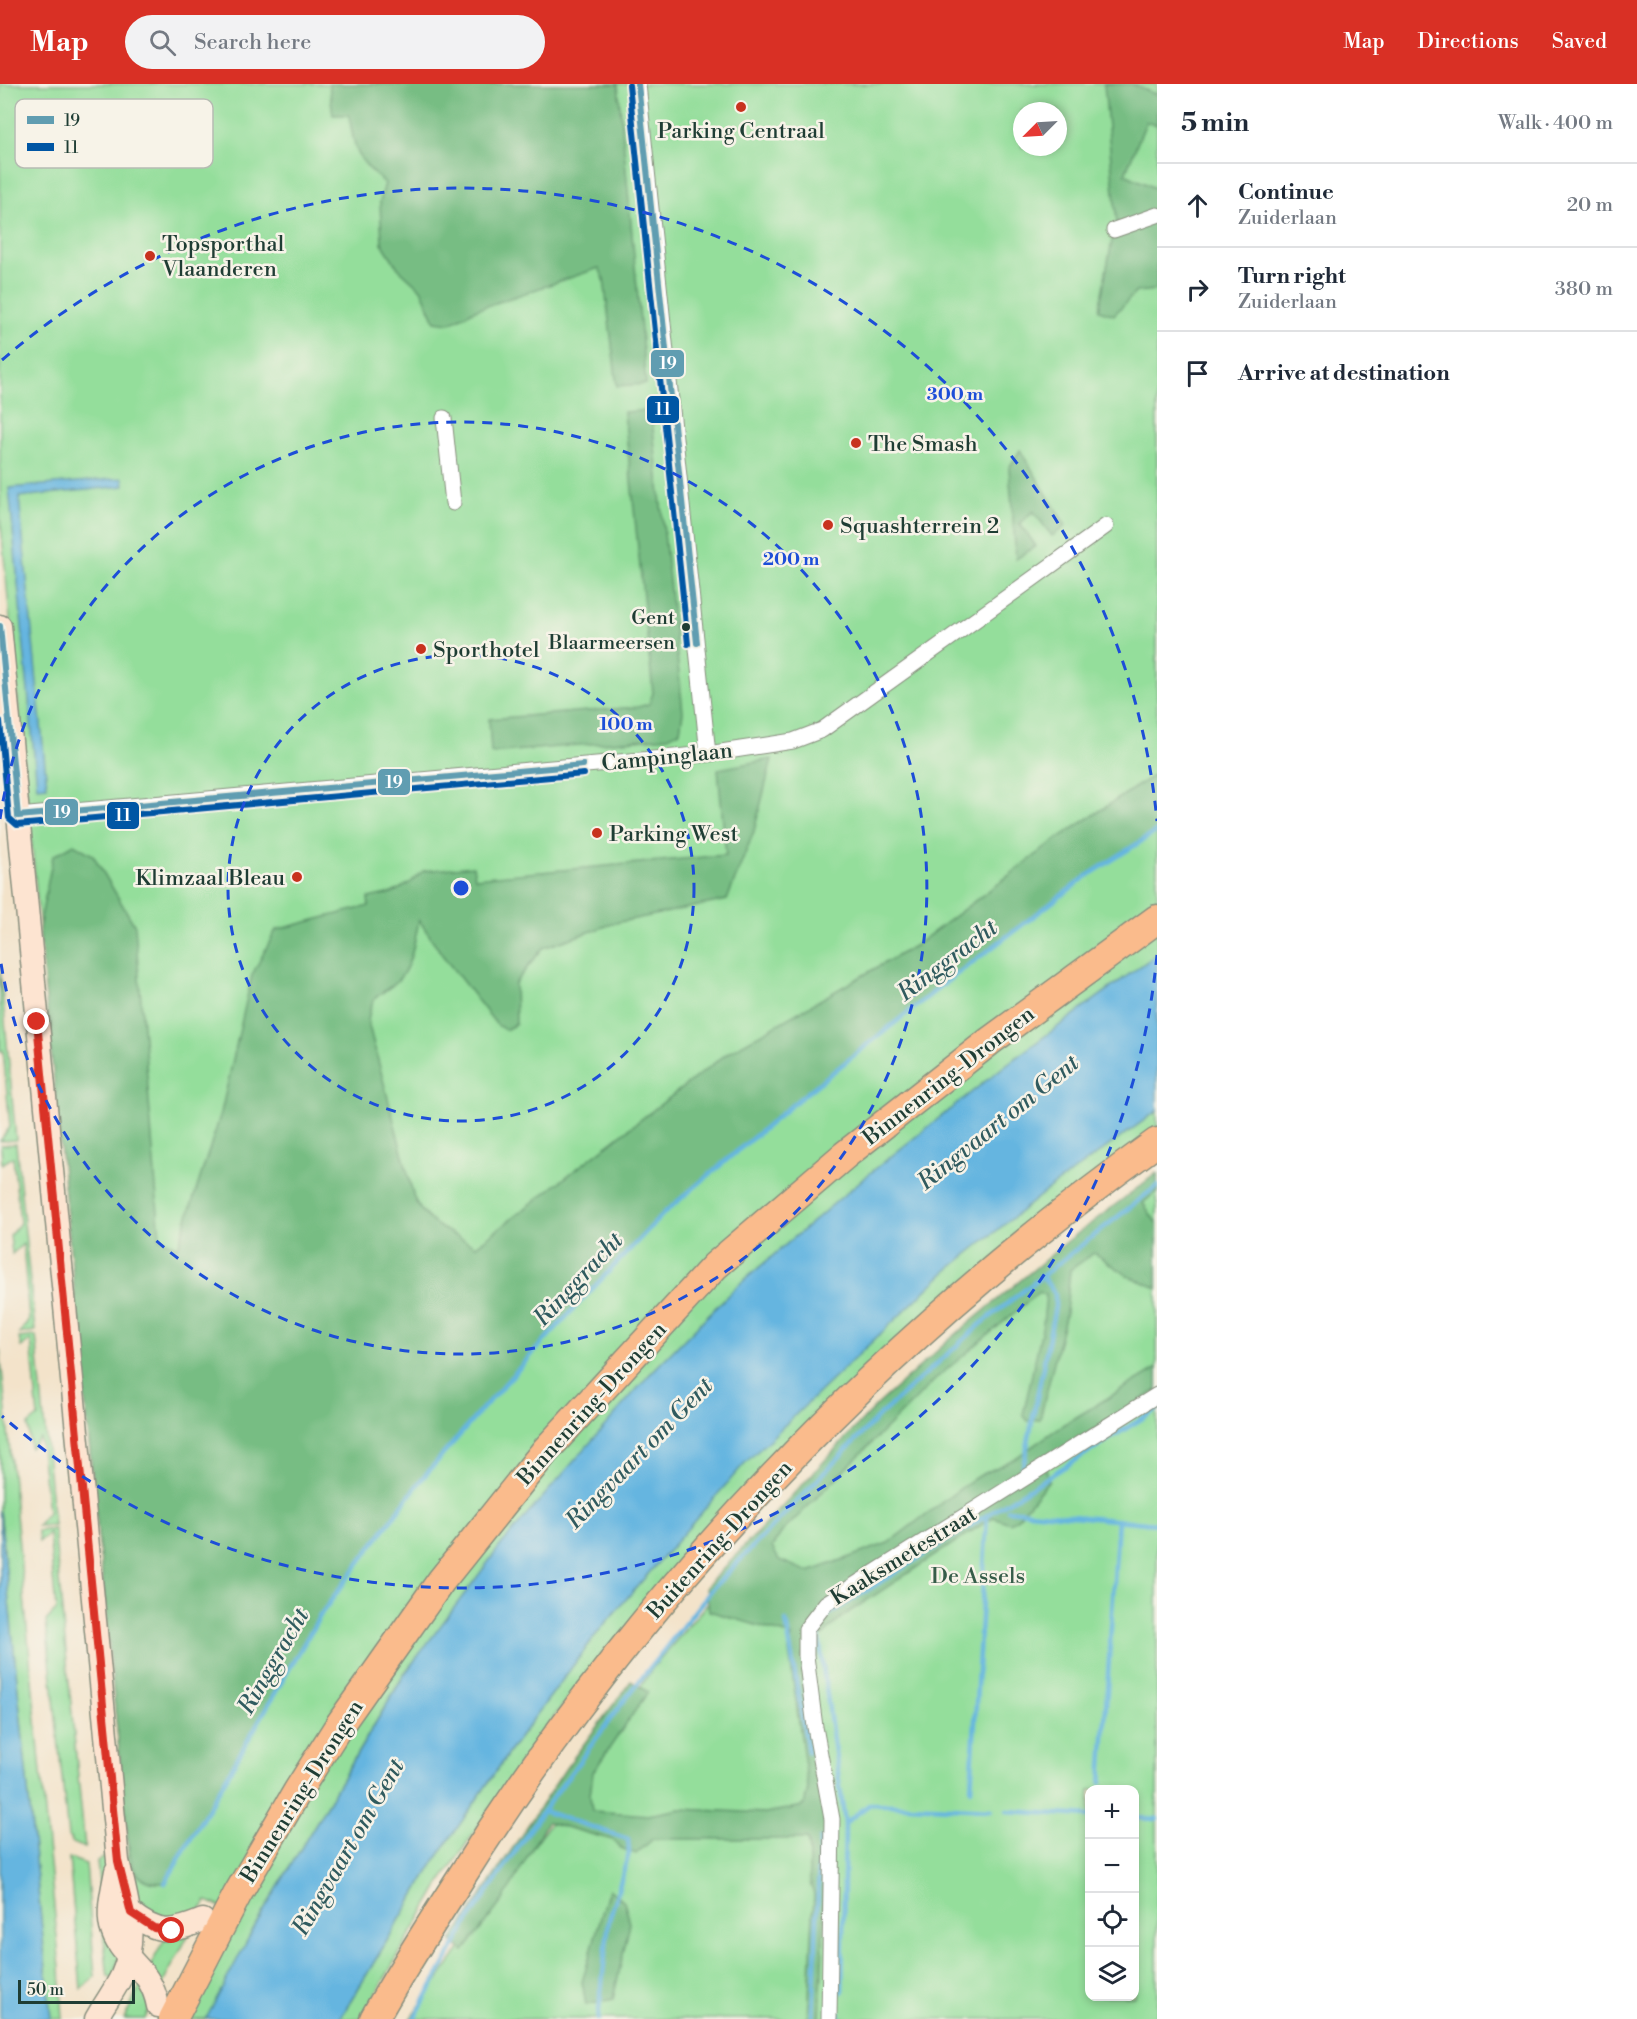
<!DOCTYPE html>
<meta charset="utf-8">
<style>
body{margin:0;font-family:"Libre Bodoni",serif;background:#f2f2f3;color:#1f2937}
.controls{position:absolute;right:18px;bottom:18px;display:grid;overflow:hidden;border-radius:12px;box-shadow:0 3px 9px #0003}
.controls button{width:54px;height:54px;display:grid;place-items:center;padding:0;border:0;border-bottom:2px solid #e0e1e3;background:#fff;color:#1f2937;font:30px sans-serif}
.compass{position:absolute;left:1013px;top:18px;width:54px;height:54px;border-radius:50%;background:#fff;box-shadow:0 3px 9px #0003;rotate:246deg}
.scale{position:absolute;left:18px;bottom:15px;width:117px;box-sizing:border-box;padding-left:6px;border:3px solid #1f3d34;border-top:0;font-size:16px;line-height:21px;white-space:nowrap;color:#1f3d34;-webkit-text-stroke:4px #f7f3e8;paint-order:stroke}
.stop{position:absolute;width:18px;height:18px;margin:-14px;border:4px solid #d93025;border-radius:50%;background:#fff}
.stop.end{background:#d93025;border-color:#fff;box-shadow:0 2px 6px #0008}
.list{margin:0;padding:0;list-style:none}
h2{display:flex;justify-content:space-between;align-items:center;height:78px;margin:0;padding:0 24px;font-size:26px}
h2 small{font-size:20px;font-weight:400;color:#747a83}
.list li{display:grid;grid-template-columns:39px 1fr auto;gap:18px;align-items:center;box-sizing:border-box;height:84px;padding:0 24px;border-top:2px solid #e0e1e3}
.list b{display:block;font-size:22px;white-space:nowrap}
.list p{margin:0;font-size:20px;white-space:nowrap;color:#747a83}
.list em{font-size:20px;font-style:normal;color:#747a83}
.icon{flex:none;width:33px;height:33px;fill:none;stroke:currentColor;stroke-width:2;stroke-linecap:round;stroke-linejoin:round}
.map{position:relative;flex:none;width:1157px;height:1935px;overflow:hidden}
header{display:flex;align-items:center;gap:36px;box-sizing:border-box;height:84px;padding:0 30px;background:#d93025;color:#fff}
header strong{font-size:28px}
nav{display:flex;gap:33px;margin-inline-start:auto;font-size:21px}
.search{width:420px;height:54px;background:#f2f2f3;display:flex;align-items:center;gap:15px;box-sizing:border-box;padding:0 21px;border-radius:33px;color:#747a83;font-size:22px}
main{display:flex}
aside{flex:1;background:#fff}
.map>svg:first-child{display:block}
.green{fill:#94de9b;stroke:#5a8e68;stroke-width:1.5;fill-rule:evenodd}
.forest{fill:#77bd83;stroke:#4b7d5c;stroke-width:1.5}
.water{fill:#65b5e0;stroke:#42798a;stroke-width:1.5}
.lines{fill:none;stroke-linecap:round;stroke-linejoin:round}
.stream{stroke:#65b5e0;stroke-width:4.5}
.street-casing{stroke:#89907f;stroke-width:17}
.secondary-casing{stroke:#89907f;stroke-width:25}
.highway-casing{stroke:#89907f;stroke-width:31}
.street{stroke:#fff;stroke-width:15}
.secondary{stroke:#fde4d1;stroke-width:22}
.highway{stroke:#fabb8c;stroke-width:28}
.bus-1-casing{stroke:#f7f3e8;stroke-width:10}
.bus-2-casing{stroke:#f7f3e8;stroke-width:10}
.bus-1{stroke:#609db1;stroke-width:6}
.bus-2{stroke:#0056a4;stroke-width:6}
.route{stroke:#d93025;stroke-width:8}
.ring{fill:none;stroke:#1d4ed8;stroke-width:3;stroke-dasharray:10 8}
.poi-dot{fill:#c8321e;stroke:#f7f3e8;stroke-width:2}
.bus-dot{fill:#1f3d34;stroke:#f7f3e8;stroke-width:2}
.labels{text-anchor:middle;stroke-width:5;stroke-linejoin:round;paint-order:stroke}
.bus-label{font-size:20px;fill:#1f3d34;stroke:#f7f3e8;text-anchor:end}
.poi-label{font-size:22px;fill:#1f3d34;stroke:#f7f3e8;text-anchor:start}
.street-label{font-size:22px;fill:#1f3d34;stroke:#f7f3e8}
.park-label{font-size:22px;fill:#365d49;stroke:#f7f3e8}
.water-label{font-size:24px;font-style:italic;fill:#305b5f;stroke:#f7f3e8}
.key{fill:#f7f3e8;stroke:#b6bcb2;stroke-width:1.5}
.key-label{font-size:16px;fill:#1f3d34}
.centre{fill:#1d4ed8;stroke:#f7f3e8;stroke-width:3}
.ring-label{font-size:18px;text-anchor:middle;font-weight:bold;fill:#1d4ed8;stroke:#f7f3e8;stroke-width:5;stroke-linejoin:round;paint-order:stroke}
.line-badge{stroke:#f7f3e8;stroke-width:2}
.badge-label{font-size:16px;text-anchor:middle;font-weight:bold;fill:#fff}
</style>
<header>
<strong>Map</strong>
<div class="search"><svg class="icon" aria-label="search" viewBox="0 0 24 24"><circle cx="10" cy="10" r="6"/><path d="M15 15l6 6"/></svg>Search here</div>
<nav><a>Map</a><a>Directions</a><a>Saved</a></nav>
</header>
<main>
<div class="map">
<svg width="1157" height="1935" viewBox="0 0 1157 1935">
<rect width="100%" height="100%" fill="#f7f3e8"/>
<filter id="ink" filterUnits="userSpaceOnUse"><feTurbulence type="fractalNoise" baseFrequency=".0167" numOctaves="2"/><feDisplacementMap in="SourceGraphic" scale="12" xChannelSelector="R" yChannelSelector="G"/><feConvolveMatrix kernelMatrix="1 2 1 2 8 2 1 2 1" color-interpolation-filters="sRGB"/></filter>
<filter id="wash" filterUnits="userSpaceOnUse"><feTurbulence type="fractalNoise" baseFrequency=".008" numOctaves="4" result="noise"/><feDisplacementMap in="SourceGraphic" scale="24" xChannelSelector="R" yChannelSelector="G"/><feGaussianBlur stdDeviation="1.35" result="paint"/><feColorMatrix in="noise" values="0 0 0 0 0 0 0 0 0 0 0 0 0 0 0 0 0 1.4 0 .05"/><feComposite in="paint" operator="in"/></filter>
<g filter="url(#wash)">
<rect width="100%" height="100%" fill="#f3e3ca"/>
<!-- green -->
<g class="green">
<path d="M0,0H1157V870L1007,980L864,1094L735,1204L650,1290L406,1587L256,1840L206,1935H183L239,1831L207,1817L198,1829L165,1840L137,1824L128,1788L127,1748L0,431ZM1022,27H1058V63H1022Z"/>
<polygon points="0,883 16,1056 0,1057 10,1043 3,966 0,968"/>
<polygon points="1157,1027 1157,1043 1096,1089 605,1566 531,1663 443,1795 361,1935 340,1935 436,1775 514,1661 601,1544 744,1379 944,1189 1046,1107"/>
<polygon points="16,1060 35,1247 19,1250 29,1235 23,1160 12,1170 10,1151 20,1139 13,1073 2,1080 1,1061"/>
<path d="M1157,1105V1935H410L573,1707L652,1585L712,1514L868,1347ZM1090,1706H1134V1912H1090Z"/>
<polygon points="36,1252 54,1441 37,1442 48,1428 40,1354 30,1364 28,1341 38,1333 31,1256 21,1263 19,1254"/>
<polygon points="0,1265 60,1884 63,1935 51,1935 0,1427"/>
<polygon points="54,1445 85,1764 73,1759 68,1752 46,1537 56,1526 49,1449 39,1458 38,1447"/>
<polygon points="108,1772 119,1872 114,1894 108,1892 107,1886 97,1777"/>
<polygon points="69,1774 86,1780 95,1893 81,1905"/>
<polygon points="190,1848 161,1903 149,1884 166,1853"/>
<polygon points="143,1896 150,1923 145,1935 124,1935"/>
</g>
<!-- forest -->
<g class="forest">
<path d="M329,0H618L646,300L617,302L604,195L599,184L475,226L450,239L435,237L421,205L398,184L382,159L380,118L385,99C356,76 355,67 349,31H333Z"/>
<polygon points="1104,0 1132,0 1157,11 1157,41 1146,38 1125,90 1157,105 1157,126 1117,141"/>
<polygon points="1157,131 1157,206 1136,208 1114,231 1099,226 1114,146"/>
<polygon points="651,326 683,628 680,647 668,653 491,669 489,635 638,623 649,620 653,609 624,328"/>
<polygon points="1020,366 1066,442 1052,452 1033,427 1020,440 1036,462 1016,475 1009,384"/>
<path d="M772,675L754,747L727,816L615,839L543,864L515,899L516,940L505,946L496,940L443,872L419,836C415,854 412,881 399,895C381,915 372,904 368,938L414,1114C426,1141 451,1149 476,1162L729,968L916,861L1060,753L1157,689V747L1087,792L945,899L799,1015L665,1128L578,1220L489,1317L421,1396L321,1530L165,1799C129,1801 131,1777 127,1748L39,844L53,772L74,760L93,771L135,842L160,1154L178,1163L221,1029L252,891L276,846L369,822L368,814L392,809L410,799L423,787L473,782L475,794L726,771L718,685Z"/>
<path d="M1157,1089V1107L1143,1119L1157,1140V1204L1130,1193L1094,1169L1070,1186L1066,1229L1040,1335L1028,1337L1023,1331L1043,1240L1046,1211L1039,1208L939,1292L782,1448L772,1463L779,1476L809,1488L888,1459L973,1395L1014,1375L1060,1343L1157,1284V1306L1044,1377L1049,1396L1018,1434L1010,1439L993,1433L843,1532L802,1572L828,1732L820,1935H808L814,1810C805,1792 812,1774 807,1755H653L636,1770L621,1764L613,1756L547,1738L503,1816L464,1867L451,1857L566,1684L631,1597L648,1608L593,1688L590,1711L592,1727L648,1731L680,1725L765,1729L804,1722L808,1704L789,1567L792,1552L709,1527L706,1503L875,1323L949,1256L1069,1156Z"/>
<polygon points="609,1805 624,1818 630,1839 613,1915 586,1921 582,1898"/>
</g>
<!-- water -->
<g class="water">
<polygon points="123,394 124,402 19,413 47,702 37,703 9,404"/>
<polygon points="1157,870 1157,1027 1046,1107 944,1189 744,1380 601,1544 514,1661 436,1775 340,1935 206,1935 256,1840 406,1588 501,1461 650,1290 735,1204 864,1094 1007,980"/>
<polygon points="0,1427 51,1935 0,1935"/>
</g>
<g class="lines">
<!-- stream -->
<g class="stream">
<polyline points="1025,1386 1022,1388 1055,1223 1055,1210 1042,1192"/>
<polyline points="1008,1426 1157,1440"/>
<polyline points="786,1537 808,1668"/>
<polyline points="1101,1699 1118,1436"/>
<polyline points="971,1706 987,1431"/>
<polyline points="543,1727 628,1755 629,1769 609,1836 598,1935"/>
<polyline points="1007,1727 1090,1732"/>
<polyline points="1134,1734 1157,1735"/>
<polyline points="845,1739 870,1720 991,1726"/>
<polyline points="165,1799 321,1530 421,1396 489,1317 578,1220 665,1128 799,1015 945,899 1087,792 1157,747"/>
<polyline points="842,1908 845,1739 817,1540 829,1530 1157,1325"/>
<polyline points="414,1935 470,1834 540,1731 623,1618 713,1504 881,1330 981,1240 1157,1102"/>
<polyline points="813,1935 820,1756"/>
<polyline points="838,1935 839,1929"/>
</g>
</g>
</g>
<g filter="url(#ink)">
<g class="lines">
<!-- street casing -->
<g class="street-casing">
<g id="street">
<polyline points="638,0 708,670"/>
<polyline points="1114,146 1157,131"/>
<polyline points="444,334 453,419"/>
<polyline points="18,732 708,670 793,657 822,646 1106,442"/>
<polyline points="829,1935 832,1735 815,1643 806,1572 806,1545 826,1519 1157,1311"/>
</g>
</g>
<!-- secondary casing -->
<g class="secondary-casing">
<g id="secondary">
<path d="M0,542L118,1777C127,1815 139,1852 122,1891C115,1906 104,1920 96,1935"/>
<path d="M116,1787C113,1804 107,1825 111,1843C120,1877 150,1880 158,1922"/>
<path d="M131,1829C158,1851 172,1849 203,1836"/>
</g>
</g>
<!-- highway casing -->
<g class="highway-casing">
<g id="highway">
<polyline points="173,1935 237,1811 297,1708 340,1640 441,1497 546,1366 715,1182 845,1071 990,957 1157,835"/>
<path d="M374,1935C400,1888 429,1843 458,1798C637,1511 882,1255 1157,1058"/>
</g>
</g>
<!-- street -->
<use href="#street" class="street"/>
<!-- secondary -->
<use href="#secondary" class="secondary"/>
<!-- highway -->
<use href="#highway" class="highway"/>
<!-- bus-1 casing -->
<g class="bus-1-casing">
<g id="bus-1">
<polyline points="638,0 697,559"/>
<polyline points="0,542 18,732 583,681"/>
</g>
</g>
<!-- bus-2 casing -->
<g class="bus-2-casing">
<g id="bus-2">
<polyline points="629,1 688,560"/>
<polyline points="0,637 9,734 17,741 584,690"/>
</g>
</g>
<!-- bus-1 -->
<use href="#bus-1" class="bus-1"/>
<!-- bus-2 -->
<use href="#bus-2" class="bus-2"/>
</g>
</g>
<g class="lines" filter="url(#ink)">
<!-- route -->
<polyline class="route" points="37,938 118,1777 131,1829 154,1844 172,1847"/>
</g>
<!-- distance rings -->
<g class="ring">
<circle cx="461" cy="804" r="233"/>
<path d="M0 735A466 466 0 1 1 0 873"/>
<path d="M1157 871A699 699 0 0 1 2 1332M2 276A699 699 0 0 1 1157 737"/>
</g>
<!-- markers -->
<g class="poi-dot">
<circle cx="741" cy="23" r="6"/>
<circle cx="150" cy="172" r="6"/>
<circle cx="856" cy="359" r="6"/>
<circle cx="828" cy="441" r="6"/>
<circle cx="421" cy="565" r="6"/>
<circle cx="597" cy="749" r="6"/>
<circle cx="297" cy="793" r="6"/>
</g>
<circle class="bus-dot" cx="686" cy="543" r="5"/>
<g class="labels">
<!-- bus labels -->
<g class="bus-label">
<text x="675" y="540">Gent<tspan x="675" dy="25">Blaarmeersen</tspan></text>
</g>
<!-- poi labels -->
<g class="poi-label">
<text x="741" y="54" text-anchor="middle">Parking Centraal</text>
<text x="162" y="167">Topsporthal<tspan x="162" dy="25">Vlaanderen</tspan></text>
<text x="868" y="367">The Smash</text>
<text x="840" y="449">Squashterrein 2</text>
<text x="433" y="573">Sporthotel</text>
<text x="609" y="757">Parking West</text>
<text x="285" y="801" text-anchor="end">Klimzaal Bleau</text>
</g>
<!-- street labels -->
<g class="street-label">
<text transform="translate(667 672) rotate(-6)" y="8">Campinglaan</text>
<text transform="translate(948 991) rotate(-38)" y="8">Binnenring-Drongen</text>
<text transform="translate(591 1319) rotate(-48)" y="8">Binnenring-Drongen</text>
<text transform="translate(719 1455) rotate(-48)" y="8">Buitenring-Drongen</text>
<text transform="translate(903 1471) rotate(-32)" y="8">Kaaksmetestraat</text>
<text transform="translate(301 1707) rotate(-58)" y="8">Binnenring-Drongen</text>
</g>
<!-- park labels -->
<g class="park-label">
<text x="978" y="1499">De Assels</text>
</g>
<!-- water labels -->
<g class="water-label">
<text transform="translate(947 876) rotate(-37)" y="8">Ringgracht</text>
<text transform="translate(998 1038) rotate(-39)" y="8">Ringvaart om Gent</text>
<text transform="translate(578 1195) rotate(-47)" y="8">Ringgracht</text>
<text transform="translate(639 1369) rotate(-46)" y="8">Ringvaart om Gent</text>
<text transform="translate(273 1577) rotate(-60)" y="8">Ringgracht</text>
<text transform="translate(348 1763) rotate(-60)" y="8">Ringvaart om Gent</text>
</g>
</g>
<!-- legend -->
<rect x="15" y="15" width="198" height="69" rx="9" class="key"/>
<rect x="27" y="32" width="27" height="8" fill="#609db1"/>
<rect x="27" y="59" width="27" height="8" fill="#0056a4"/>
<g class="key-label">
<text x="64" y="42">19</text>
<text x="64" y="69">11</text>
</g>
<circle cx="461" cy="804" r="9" class="centre"/>
<g class="ring-label">
<text x="955" y="316">300 m</text>
<text x="791" y="481">200 m</text>
<text x="626" y="646">100 m</text>
</g>
<g class="line-badge">
<rect x="650" y="265" width="35" height="29" rx="6" fill="#609db1"/>
<rect x="646" y="311" width="34" height="29" rx="6" fill="#0056a4"/>
<rect x="377" y="684" width="34" height="28" rx="6" fill="#609db1"/>
<rect x="44" y="714" width="35" height="28" rx="6" fill="#609db1"/>
<rect x="106" y="717" width="34" height="29" rx="6" fill="#0056a4"/>
</g>
<g class="badge-label">
<text x="668" y="285">19</text>
<text x="663" y="331">11</text>
<text x="394" y="704">19</text>
<text x="62" y="734">19</text>
<text x="123" y="737">11</text>
</g>
</svg>
<div class="controls">
<button>+</button>
<button>−</button>
<button><svg class="icon" aria-label="locate" viewBox="0 0 24 24"><circle cx="12" cy="12" r="6"/><path d="M12 2v4M12 18v4M2 12h4M18 12h4"/></svg></button>
<button><svg class="icon" aria-label="layers" viewBox="0 0 24 24"><path d="M12 4l9 5-9 5-9-5zM3 14l9 5 9-5"/></svg></button>
</div>
<svg class="compass" viewBox="-18 -18 36 36"><path d="M0-13l5 13h-10z" fill="#e53935"/><path d="M0 13l5-13h-10z" fill="#747a83"/></svg>
<div class="scale">50 m</div>
<div class="stop" style="left:172px;top:1847px"></div>
<div class="stop end" style="left:37px;top:938px"></div>
</div>
<aside>
<h2>5 min<small>Walk · 400 m</small></h2>
<ul class="list">
<li><svg class="icon" aria-label="ahead" viewBox="0 0 24 24"><path d="M12 20V5M6 11l6-6 6 6"/></svg><div><b>Continue</b><p>Zuiderlaan</p></div><em>20 m</em></li>
<li><svg class="icon" aria-label="right" viewBox="0 0 24 24"><path d="M7 20v-9h11M14 6l5 5-5 5"/></svg><div><b>Turn right</b><p>Zuiderlaan</p></div><em>380 m</em></li>
<li><svg class="icon" aria-label="arrive" viewBox="0 0 24 24"><path d="M6 21V4h12l-3 4 3 4H6"/></svg><div><b>Arrive at destination</b></div></li>
</ul>
</aside>
</main>
